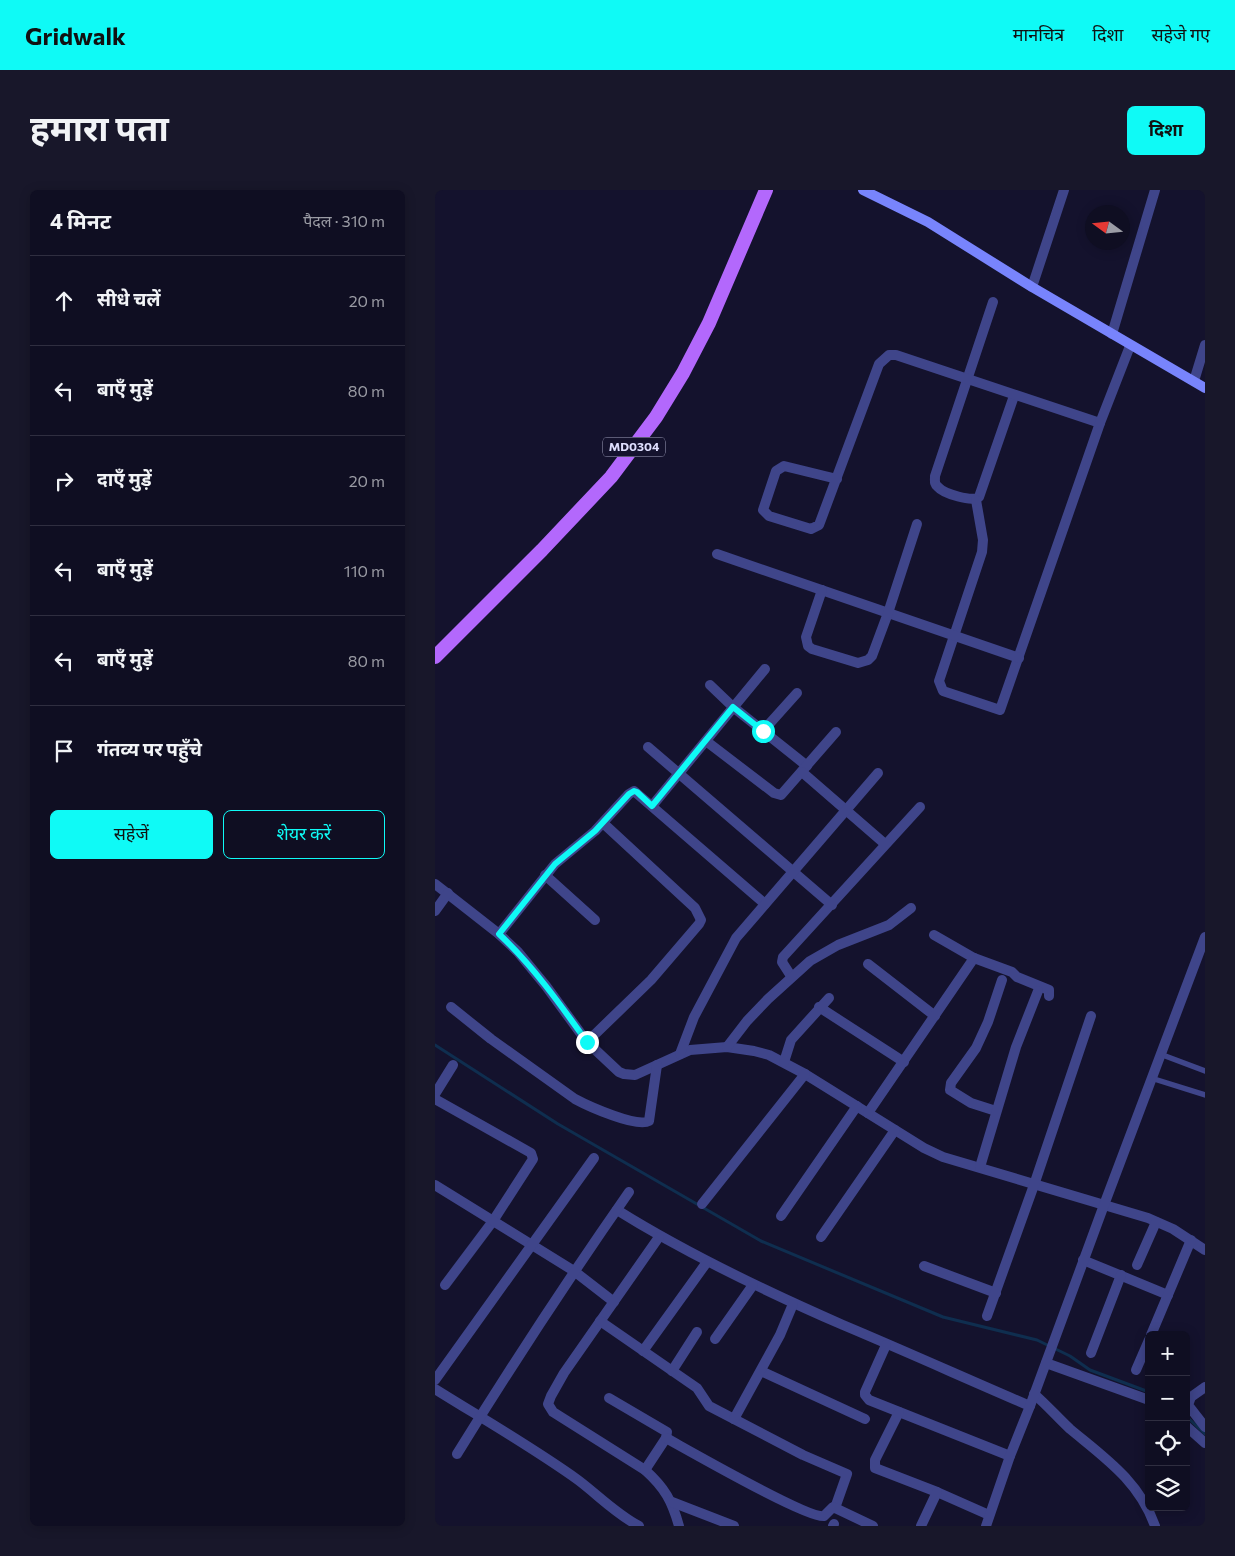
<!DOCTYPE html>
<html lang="hi">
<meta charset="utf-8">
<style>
body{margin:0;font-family:Commissioner,"Noto Sans Devanagari",sans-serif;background:#18172a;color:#f1f3f6}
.controls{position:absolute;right:15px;bottom:15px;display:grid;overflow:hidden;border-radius:8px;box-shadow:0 2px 12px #0003}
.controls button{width:45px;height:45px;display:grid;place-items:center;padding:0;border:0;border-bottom:1px solid #2f2e40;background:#0f0e22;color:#f1f3f6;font:25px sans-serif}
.compass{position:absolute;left:650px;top:15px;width:45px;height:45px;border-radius:50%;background:#0f0e22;box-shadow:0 2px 12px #0003;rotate:285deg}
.stop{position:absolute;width:15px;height:15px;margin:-11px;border:4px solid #0ffaf6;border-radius:50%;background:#fff}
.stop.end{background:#0ffaf6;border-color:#fff;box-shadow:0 1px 5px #0008}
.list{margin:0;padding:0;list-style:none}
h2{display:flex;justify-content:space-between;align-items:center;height:65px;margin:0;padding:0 20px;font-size:21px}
h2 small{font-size:16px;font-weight:400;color:#9b9ca5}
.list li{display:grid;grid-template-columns:32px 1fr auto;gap:15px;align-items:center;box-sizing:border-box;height:90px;padding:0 20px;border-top:1px solid #2f2e40}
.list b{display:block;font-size:19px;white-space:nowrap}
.list em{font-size:16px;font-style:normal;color:#9b9ca5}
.actions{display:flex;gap:10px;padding:15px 20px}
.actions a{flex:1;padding:11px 0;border:1px solid #0ffaf6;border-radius:8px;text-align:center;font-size:18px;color:#0ffaf6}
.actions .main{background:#0ffaf6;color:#111}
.icon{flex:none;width:28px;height:28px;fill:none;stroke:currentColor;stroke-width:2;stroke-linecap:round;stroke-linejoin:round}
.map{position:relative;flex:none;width:770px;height:1336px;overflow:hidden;border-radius:8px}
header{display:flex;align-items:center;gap:30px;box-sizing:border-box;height:70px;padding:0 25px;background:#0ffaf6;color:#111}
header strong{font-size:24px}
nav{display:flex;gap:28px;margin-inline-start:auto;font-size:18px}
.intro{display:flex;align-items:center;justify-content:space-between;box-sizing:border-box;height:120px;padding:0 30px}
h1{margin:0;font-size:35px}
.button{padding:12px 22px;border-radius:8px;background:#0ffaf6;color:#111;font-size:18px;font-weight:700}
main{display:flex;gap:30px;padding:0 30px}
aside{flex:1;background:#0f0e22;border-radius:8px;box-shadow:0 2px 12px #0003}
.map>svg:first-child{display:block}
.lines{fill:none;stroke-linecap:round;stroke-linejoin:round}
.stream{stroke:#0f2e4f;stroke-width:3}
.service{stroke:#3f458a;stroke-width:5.5}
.minor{stroke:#3f458a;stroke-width:10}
.tertiary{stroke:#3f458a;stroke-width:10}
.secondary{stroke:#7884fc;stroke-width:10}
.primary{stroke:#b368fc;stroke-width:14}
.route{stroke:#0ffaf6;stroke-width:6}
.labels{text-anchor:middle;stroke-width:4.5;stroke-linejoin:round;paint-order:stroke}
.shield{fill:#14122d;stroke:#a2a2bf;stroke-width:1}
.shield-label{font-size:12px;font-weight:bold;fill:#dfdffe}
</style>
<header>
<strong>Gridwalk</strong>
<nav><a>मानचित्र</a><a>दिशा</a><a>सहेजे गए</a></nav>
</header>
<div class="intro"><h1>हमारा पता</h1><a class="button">दिशा</a></div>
<main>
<aside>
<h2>4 मिनट<small>पैदल · 310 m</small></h2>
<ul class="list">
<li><svg class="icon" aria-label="ahead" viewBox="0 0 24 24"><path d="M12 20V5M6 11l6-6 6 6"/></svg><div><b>सीधे चलें</b></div><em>20 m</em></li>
<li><svg class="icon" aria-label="left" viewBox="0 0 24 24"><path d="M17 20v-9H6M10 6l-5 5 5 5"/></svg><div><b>बाएँ मुड़ें</b></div><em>80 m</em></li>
<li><svg class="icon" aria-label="right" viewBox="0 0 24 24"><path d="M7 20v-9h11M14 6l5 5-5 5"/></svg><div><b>दाएँ मुड़ें</b></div><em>20 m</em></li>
<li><svg class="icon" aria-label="left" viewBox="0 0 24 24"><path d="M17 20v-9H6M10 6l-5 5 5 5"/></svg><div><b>बाएँ मुड़ें</b></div><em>110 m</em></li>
<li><svg class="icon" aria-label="left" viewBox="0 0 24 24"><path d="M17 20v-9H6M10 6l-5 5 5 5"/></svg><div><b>बाएँ मुड़ें</b></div><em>80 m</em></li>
<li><svg class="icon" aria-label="arrive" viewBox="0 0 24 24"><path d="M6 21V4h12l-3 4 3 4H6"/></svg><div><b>गंतव्य पर पहुँचे</b></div></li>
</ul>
<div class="actions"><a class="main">सहेजें</a><a>शेयर करें</a></div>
</aside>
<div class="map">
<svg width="770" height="1336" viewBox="0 0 770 1336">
<rect width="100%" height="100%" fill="#14122d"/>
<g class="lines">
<!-- stream -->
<g class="stream">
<polyline points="0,855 123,934 326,1051 508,1127 602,1150 635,1166 655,1180 714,1202"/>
<polyline points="751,1226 770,1244"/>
</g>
<!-- service -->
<g class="service">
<polyline points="725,864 770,881"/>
<polyline points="716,888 770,905"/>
</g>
<!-- minor -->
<g class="minor">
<polyline points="597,97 629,0"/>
<path d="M558,112L500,286C500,291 499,294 503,297C509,304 537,312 544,307L579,206"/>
<polyline points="677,144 720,0"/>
<polyline points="759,191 770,155"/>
<polyline points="402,289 349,276 341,281 328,320 334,326 376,339 384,335 444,174 454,165 461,165 665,233"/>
<polyline points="541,310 548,350 547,362 504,491 508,501 565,520 665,233 695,156"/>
<polyline points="282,364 584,468"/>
<polyline points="387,400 371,447 373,456 377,459 423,473 433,470 437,466 453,423 482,334"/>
<polyline points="275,495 298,517 372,576"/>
<polyline points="328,541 362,503"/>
<polyline points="271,551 339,603 346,605 401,542"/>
<polyline points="213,557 397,715"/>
<polyline points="367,582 450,654"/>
<polyline points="217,616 330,479"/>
<polyline points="110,685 160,730"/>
<polyline points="0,694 64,744 83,762 111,796 152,852 184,882 189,884 200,885 255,860 292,857 319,861 334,865 370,884 489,958 508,967 713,1028 738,1039 770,1060"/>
<polyline points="0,721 13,703"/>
<polyline points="64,744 120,674 160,641 194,604 199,601 330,714"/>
<polyline points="499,745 539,768 577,782 582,787 614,800 614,806"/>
<polyline points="433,774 500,826"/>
<polyline points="356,786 347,772 348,767 485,617"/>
<path d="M16,817L56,849L140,909C153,916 202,938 214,931L222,875"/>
<polyline points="384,817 469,872"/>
<polyline points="152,852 216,790 264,734 266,730 260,718 168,633"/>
<polyline points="292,857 312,831 333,809 375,771 403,755 454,735 476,718"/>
<polyline points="245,864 259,827 301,748 443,583"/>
<polyline points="349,872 356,850 394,808"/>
<polyline points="0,904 18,875"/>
<polyline points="0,909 96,963 98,969 58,1031 10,1095"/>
<polyline points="561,921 536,913 515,900 516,893 541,858 553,832 567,790"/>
<polyline points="433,923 539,768"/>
<polyline points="545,977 581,857 603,801"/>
<polyline points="0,995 139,1081 179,1112"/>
<polyline points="267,1014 370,884"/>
<path d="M182,1020C254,1065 330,1101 408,1135C470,1161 532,1189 595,1216"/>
<polyline points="346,1026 422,916"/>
<path d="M224,1047L129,1183L116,1206L113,1214L118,1222L210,1280C230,1298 237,1311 244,1336"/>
<polyline points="386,1047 460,940"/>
<polyline points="648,1070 733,1105"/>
<polyline points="702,1075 721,1032"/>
<polyline points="489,1076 561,1103"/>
<polyline points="552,1126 599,995 656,826"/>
<polyline points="165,1131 262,1198 274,1216 368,1265 412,1284 400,1318"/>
<polyline points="716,1145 756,1050"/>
<polyline points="280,1149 318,1095"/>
<polyline points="451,1155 430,1202 430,1205 434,1210 575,1266"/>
<polyline points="208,1161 272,1072"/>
<polyline points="656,1163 686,1085"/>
<polyline points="611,1173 714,1210"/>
<polyline points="701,1180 714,1150"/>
<polyline points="237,1181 262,1142"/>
<polyline points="326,1181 430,1229"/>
<polyline points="0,1190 159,968"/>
<polyline points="770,1197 756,1207 753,1215 770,1237"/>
<path d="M0,1199C48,1229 97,1257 143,1290C163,1305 181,1324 204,1336"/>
<path d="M599,1204C612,1215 623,1228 635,1239C670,1268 704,1291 720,1336"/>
<polyline points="174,1208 232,1242 231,1248 210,1280"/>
<polyline points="464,1222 440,1270 440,1278 502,1302 554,1325"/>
<polyline points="299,1229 345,1145 358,1114"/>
<polyline points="751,1236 770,1253"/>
<path d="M231,1248C253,1260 373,1329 389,1326L398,1317L438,1336"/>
<path d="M22,1264C77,1175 134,1088 194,1002"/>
<polyline points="237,1312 299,1336"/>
<polyline points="398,1336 399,1334"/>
<polyline points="486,1336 502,1302"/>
</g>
<!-- tertiary -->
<polyline class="tertiary" points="551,1336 575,1266 595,1216 669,1015 770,747"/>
<!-- secondary -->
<polyline class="secondary" points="428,0 493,32 597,97 770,198"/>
<!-- primary -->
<polyline class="primary" points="0,467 107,360 176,287 221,227 248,183 274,133 331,0"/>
</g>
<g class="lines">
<!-- route -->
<path class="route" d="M152,852C125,814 98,776 64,744L120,674L160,641L194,604L199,601L202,602L217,616L298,517L328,541"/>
</g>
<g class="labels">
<!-- shield labels -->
<rect class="shield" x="168" y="247.5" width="62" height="19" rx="4"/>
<g class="shield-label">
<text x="199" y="261">MD0304</text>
</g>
</g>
</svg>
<div class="controls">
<button>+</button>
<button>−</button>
<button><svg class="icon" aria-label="locate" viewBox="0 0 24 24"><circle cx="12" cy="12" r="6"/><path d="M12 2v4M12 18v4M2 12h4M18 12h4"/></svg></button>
<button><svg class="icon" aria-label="layers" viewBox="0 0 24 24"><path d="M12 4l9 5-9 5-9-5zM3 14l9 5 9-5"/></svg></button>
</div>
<svg class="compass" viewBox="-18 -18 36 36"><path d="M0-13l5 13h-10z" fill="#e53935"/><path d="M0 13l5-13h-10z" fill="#9b9ca5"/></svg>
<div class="stop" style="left:328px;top:541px"></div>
<div class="stop end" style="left:152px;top:852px"></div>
</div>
</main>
